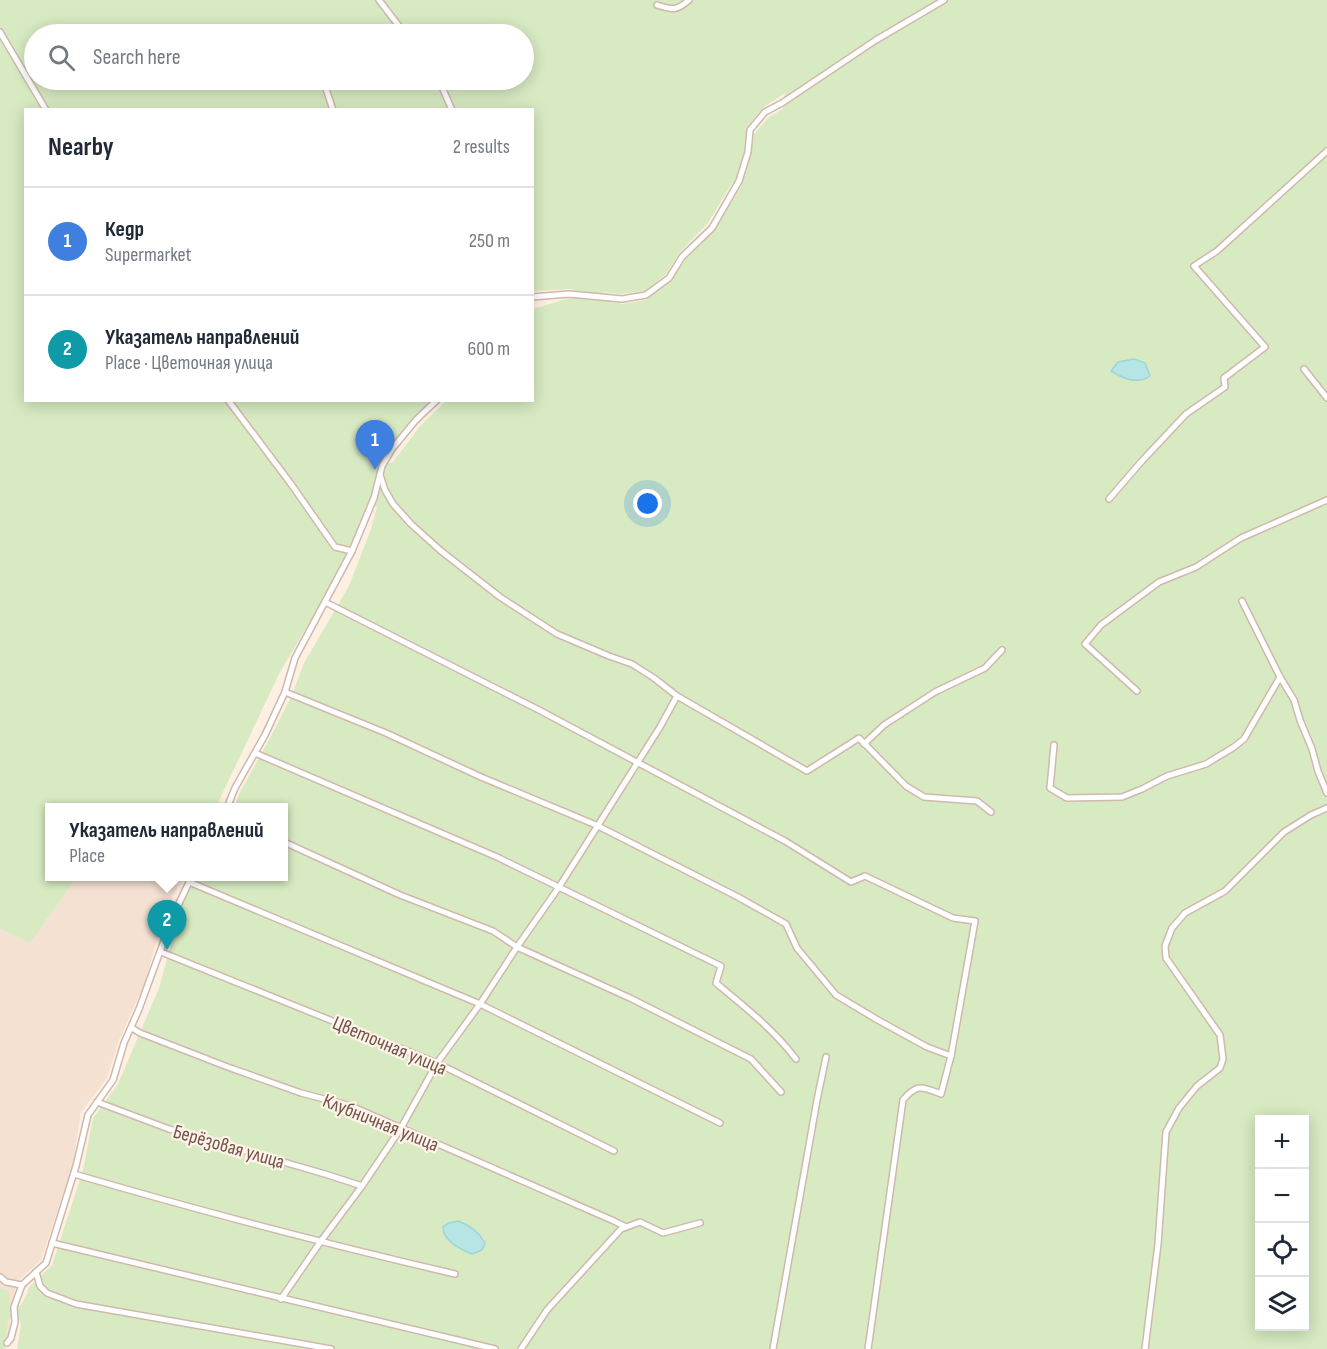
<!DOCTYPE html>
<meta charset="utf-8">
<style>
body{margin:0;font-family:"Sofia Sans Condensed",sans-serif;background:#f6f6f7;color:#1f2937}
.controls{position:absolute;right:18px;bottom:18px;display:grid;overflow:hidden;border-radius:0px;box-shadow:0 3px 15px #0003}
.controls button{width:54px;height:54px;display:grid;place-items:center;padding:0;border:0;border-bottom:2px solid #e0e1e3;background:#fff;color:#1f2937;font:30px sans-serif}
.you{position:absolute;left:648px;top:504px;width:21px;height:21px;margin:-15px;border:4px solid #fff;border-radius:50%;background:#1a73e8;box-shadow:0 0 0 9px #1a73e833}
.badge{display:grid;place-items:center;width:39px;height:39px;border-radius:50%;background:#111827;color:#fff;font-size:20px;font-weight:700}
.pin{position:absolute;translate:-50% -50px;filter:drop-shadow(0 2px 3px #0008)}
.pin::after{content:'';position:absolute;top:32px;width:21px;height:18px;background:inherit;clip-path:polygon(0 0,100% 0,50% 100%)}
.popup{position:absolute;left:45px;top:803px;width:243px;height:78px;box-sizing:border-box;display:grid;place-content:center;border-radius:0px;background:#fff;filter:drop-shadow(0 2px 4px #0005);font-size:20px;white-space:nowrap;color:#747a83}
.popup b{font-size:22px;color:#1f2937}
.popup::after{content:'';position:absolute;left:50%;top:100%;margin-left:-12px;border:12px solid transparent;border-top-color:#fff}
.list{margin:0;padding:0;list-style:none}
h2{display:flex;justify-content:space-between;align-items:center;height:78px;margin:0;padding:0 24px;font-size:26px}
h2 small{font-size:20px;font-weight:400;color:#747a83}
.list li{display:grid;grid-template-columns:39px 1fr auto;gap:18px;align-items:center;box-sizing:border-box;height:108px;padding:0 24px;border-top:2px solid #e0e1e3}
.list b{display:block;font-size:22px;white-space:nowrap}
.list p{margin:0;font-size:20px;white-space:nowrap;color:#747a83}
.list em{font-size:20px;font-style:normal;color:#747a83}
.icon{flex:none;width:33px;height:33px;fill:none;stroke:currentColor;stroke-width:2;stroke-linecap:round;stroke-linejoin:round}
.map{position:relative;flex:none;width:1327px;height:1349px;overflow:hidden}
.search{position:absolute;background:#fff;box-shadow:0 3px 15px #0003;left:24px;top:24px;width:510px;height:66px;display:flex;align-items:center;gap:15px;box-sizing:border-box;padding:0 21px;border-radius:33px;color:#747a83;font-size:22px}
.panel{position:absolute;background:#fff;box-shadow:0 3px 15px #0003;left:24px;top:108px;width:510px;height:294px;border-radius:0px}
.map>svg:first-child{display:block}
.residential{fill:#f4e1d2}
.green{fill:#d7eac2;fill-rule:evenodd}
.water{fill:#b7e5e6;stroke:#9dd6d8;stroke-width:1.5}
.lines{fill:none;stroke-linecap:round;stroke-linejoin:round}
.street-casing{stroke:#d0b8ad;stroke-width:8}
.street{stroke:#fff;stroke-width:5}
.labels{text-anchor:middle;stroke-width:4.5;stroke-linejoin:round;paint-order:stroke}
.street-label{font-size:20px;fill:#755349;stroke:#fff4ea}
</style>
<div class="map">
<svg width="1327" height="1349" viewBox="0 0 1327 1349">
<rect width="100%" height="100%" fill="#fdf0e3"/>
<!-- residential -->
<polygon class="residential" points="77,877 183,877 164,913 145,983 119,1040 107,1078 81,1112 72,1167 41,1260 18,1281 11,1306 9,1334 0,1344 0,929 30,943"/>
<!-- green -->
<path class="green" d="M0,0H1327V1349H17L21,1325L19,1319L8,1318L5,1349H0V1288L7,1290L10,1295L9,1308L21,1305L27,1294L29,1287L52,1265L83,1170L93,1118L118,1084L159,988L183,902L197,877L284,876V808L234,807L240,792L270,738L292,695L304,663L349,586L371,529L377,507L369,503L336,578L280,672L216,807L50,808V876L77,877L30,943L0,929ZM34,34H524V80H34ZM785,93L783,109L769,117L755,133L745,129L764,107ZM26,110H532L533,292L535,291L569,289L576,290L569,292L571,299H566L533,309L532,400L446,401L421,425L392,463H382L383,455L415,417L432,401L26,400ZM732,183L742,185L714,231L686,259L670,281L646,300L622,304L609,301L603,292L620,294L645,291L666,274L680,252L708,223ZM1260,1120H1304V1326H1260Z"/>
<!-- water -->
<g class="water">
<path d="M1134,359L1145,363L1150,376C1138,385 1122,378 1111,371L1118,362Z"/>
<path d="M458,1221C470,1225 479,1232 485,1243C483,1251 479,1252 472,1254C460,1249 443,1241 443,1227L449,1223Z"/>
</g>
<g class="lines">
<!-- street casing -->
<g class="street-casing">
<g id="street">
<polyline points="379,0 405,34"/>
<path d="M657,5C672,10 677,11 689,0"/>
<polyline points="306,31 307,34"/>
<polyline points="0,32 46,110"/>
<polyline points="323,80 333,110"/>
<polyline points="437,80 442,87 452,110"/>
<polyline points="532,297 569,294 622,299 646,295 669,278 682,257 712,228 739,181 748,152 750,130 765,112 782,103 876,40 944,0"/>
<polyline points="1304,369 1327,398"/>
<polyline points="228,400 291,484 335,547 352,551"/>
<polyline points="380,475 385,490 393,504 411,524 441,551 500,597 557,634 609,656 632,664 654,678 677,696 807,771 859,738 906,786 924,797 977,801 991,812"/>
<polyline points="1109,499 1141,462 1186,414 1225,387 1224,378 1265,347 1194,266 1217,251 1327,151"/>
<polyline points="1242,601 1280,677 1294,700 1300,720 1312,749 1318,771 1327,793"/>
<path d="M325,602L539,710L785,841L851,882L865,876L953,918L975,921L951,1056L941,1094C923,1087 917,1083 903,1100L868,1349"/>
<polyline points="1137,691 1085,644 1101,625 1159,582 1196,567 1241,538 1327,500"/>
<polyline points="285,692 386,733 481,777 596,825 738,897 786,924 797,948 836,995 876,1019 927,1047 951,1056"/>
<polyline points="864,744 884,725 935,692 985,668 1002,650"/>
<polyline points="1054,745 1050,788 1067,798 1122,797 1142,789 1167,776 1206,764 1234,747 1244,739 1280,677"/>
<path d="M255,753L497,857L721,966L716,983C745,1007 773,1029 796,1059"/>
<polyline points="227,808 235,788 265,735 285,692 295,658 352,551 374,498 382,466 392,449 416,420 437,400"/>
<polyline points="284,842 400,895 493,931 517,947 630,998 751,1059 781,1092"/>
<polyline points="189,882 480,1004 720,1123"/>
<polyline points="161,952 437,1063 614,1151"/>
<polyline points="132,1028 140,1033 225,1066 301,1093 351,1106 614,1221 626,1227"/>
<polyline points="97,1102 169,1129 325,1174 362,1186"/>
<path d="M74,1174C200,1211 327,1244 455,1274"/>
<polyline points="52,1243 495,1349"/>
<polyline points="36,1272 40,1286 47,1293 76,1304 331,1349"/>
<polyline points="0,1277 6,1282 22,1285"/>
<polyline points="281,1299 321,1241 362,1186 401,1128 437,1063 480,1004 517,947 559,887 660,727 677,696"/>
<polyline points="7,1343 11,1338 15,1322 14,1307 22,1285 46,1263 76,1166 88,1115 113,1080 124,1043 139,1009 173,916 192,876"/>
<polyline points="521,1349 547,1310 621,1229 640,1222 663,1233 700,1223"/>
<polyline points="773,1349 817,1100 826,1057"/>
<polyline points="1145,1349 1158,1244 1166,1132 1179,1108 1197,1086 1220,1068 1223,1059 1220,1035 1166,958 1165,946 1172,928 1185,913 1225,891 1284,832 1311,815 1327,808"/>
</g>
</g>
<!-- street -->
<use href="#street" class="street"/>
</g>
<g class="labels">
<!-- street labels -->
<g class="street-label">
<text transform="translate(390 1045) rotate(23)" y="7">Цветочная улица</text>
<text transform="translate(381 1122) rotate(22)" y="7">Клубничная улица</text>
<text transform="translate(229 1146) rotate(16)" y="7">Берёзовая улица</text>
</g>
</g>
</svg>
<div class="controls">
<button>+</button>
<button>−</button>
<button><svg class="icon" aria-label="locate" viewBox="0 0 24 24"><circle cx="12" cy="12" r="6"/><path d="M12 2v4M12 18v4M2 12h4M18 12h4"/></svg></button>
<button><svg class="icon" aria-label="layers" viewBox="0 0 24 24"><path d="M12 4l9 5-9 5-9-5zM3 14l9 5 9-5"/></svg></button>
</div>
<div class="you"></div>
<div class="pin badge" style="left:375px;top:470px;background:#3f7fe0">1</div>
<div class="pin badge" style="left:167px;top:950px;background:#0f9aa8">2</div>
<div class="popup"><b>Указатель направлений</b>Place</div>
<div class="search"><svg class="icon" aria-label="search" viewBox="0 0 24 24"><circle cx="10" cy="10" r="6"/><path d="M15 15l6 6"/></svg>Search here</div>
<section class="panel">
<h2>Nearby<small>2 results</small></h2>
<ul class="list">
<li><span class="badge" style="background:#3f7fe0">1</span><div><b>Кедр</b><p>Supermarket</p></div><em>250 m</em></li>
<li><span class="badge" style="background:#0f9aa8">2</span><div><b>Указатель направлений</b><p>Place · Цветочная улица</p></div><em>600 m</em></li>
</ul>
</section>
</div>
